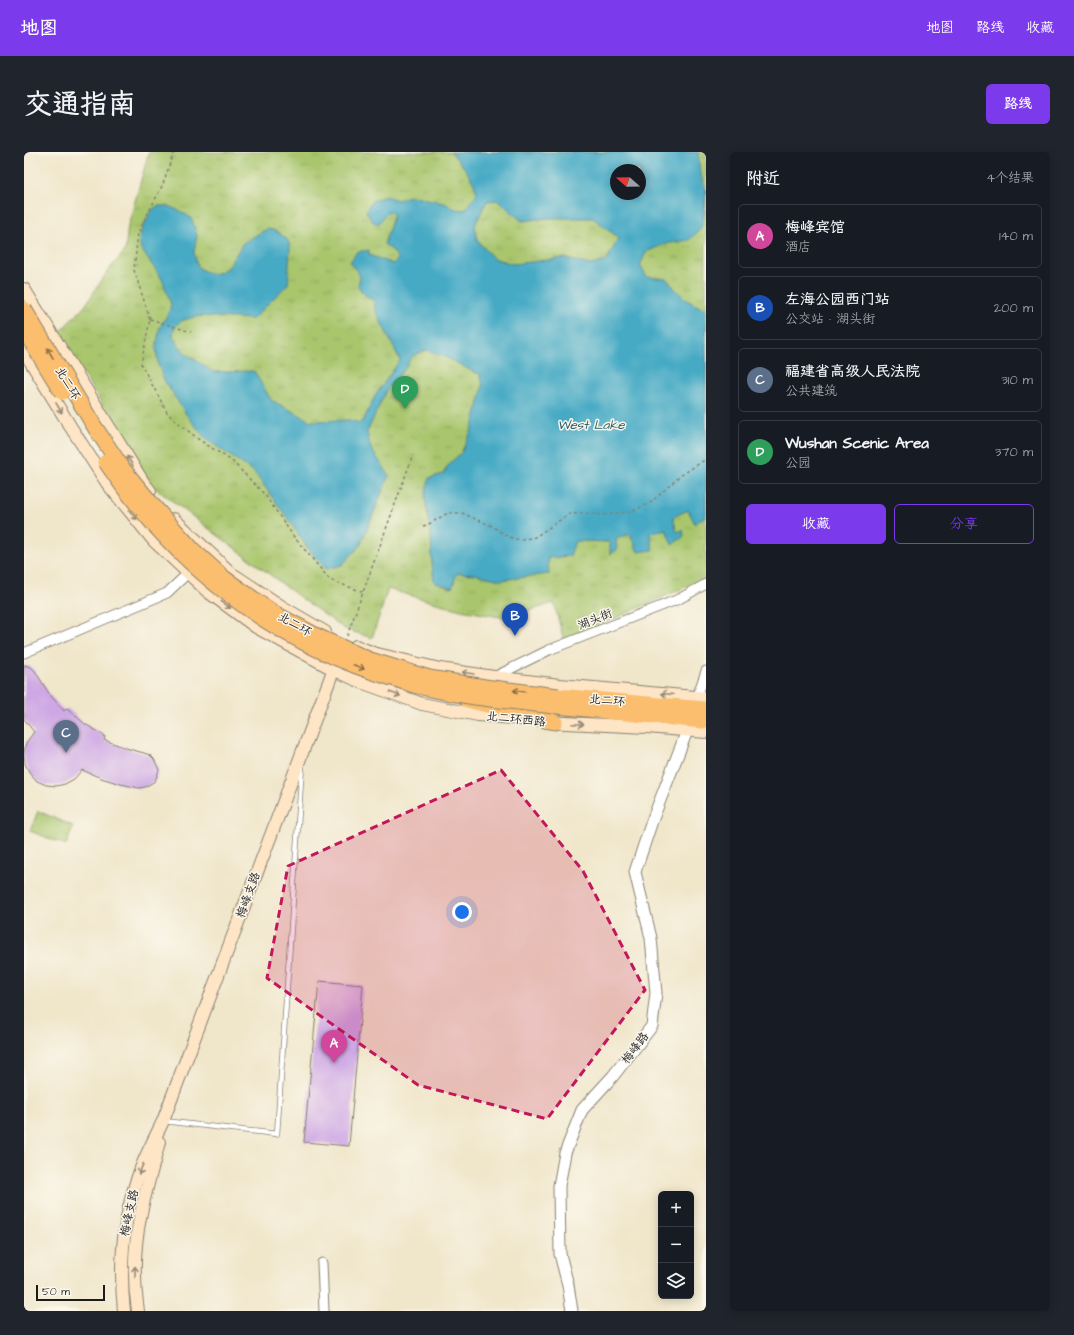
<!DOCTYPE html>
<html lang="zh">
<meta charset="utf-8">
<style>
body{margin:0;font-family:"Architects Daughter","LXGW WenKai TC",sans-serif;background:#20242c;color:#f1f3f6}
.controls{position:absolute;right:12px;bottom:12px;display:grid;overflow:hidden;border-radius:6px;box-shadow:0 2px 10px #0003}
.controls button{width:36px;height:36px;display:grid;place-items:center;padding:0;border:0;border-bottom:1px solid #363941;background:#171b24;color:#f1f3f6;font:20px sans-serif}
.compass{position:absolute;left:586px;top:12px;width:36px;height:36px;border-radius:50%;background:#171b24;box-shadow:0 2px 10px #0003;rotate:290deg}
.scale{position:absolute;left:12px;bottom:10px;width:69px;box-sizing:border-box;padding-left:4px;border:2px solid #1c1c1c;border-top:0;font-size:11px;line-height:14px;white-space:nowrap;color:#1c1c1c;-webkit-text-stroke:3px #fbf7ec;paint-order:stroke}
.you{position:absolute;left:438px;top:760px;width:14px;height:14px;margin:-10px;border:3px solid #fff;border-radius:50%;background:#1a73e8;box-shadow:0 0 0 6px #1a73e833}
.badge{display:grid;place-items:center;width:26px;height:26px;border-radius:50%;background:#7c3aed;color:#fff;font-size:13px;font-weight:700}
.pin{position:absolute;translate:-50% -33px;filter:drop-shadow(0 1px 2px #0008)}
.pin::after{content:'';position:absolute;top:21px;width:14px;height:12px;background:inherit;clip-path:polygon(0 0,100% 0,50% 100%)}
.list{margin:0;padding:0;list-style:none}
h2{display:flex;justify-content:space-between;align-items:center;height:52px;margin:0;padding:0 16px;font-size:17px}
h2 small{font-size:13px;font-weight:400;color:#9ea1a6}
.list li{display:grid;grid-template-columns:26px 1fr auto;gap:12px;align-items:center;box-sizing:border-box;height:64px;margin:0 8px 8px;padding:0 8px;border:1px solid #363941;border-radius:6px}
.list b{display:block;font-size:15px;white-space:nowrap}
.list p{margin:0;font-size:13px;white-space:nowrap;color:#9ea1a6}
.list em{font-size:13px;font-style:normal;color:#9ea1a6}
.actions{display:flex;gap:8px;padding:12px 16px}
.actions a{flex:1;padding:9px 0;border:1px solid #7c3aed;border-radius:6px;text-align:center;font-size:14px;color:#7c3aed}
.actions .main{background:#7c3aed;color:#fff}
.icon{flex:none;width:22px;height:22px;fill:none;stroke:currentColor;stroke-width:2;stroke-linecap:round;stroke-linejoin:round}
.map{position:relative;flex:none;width:682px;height:1159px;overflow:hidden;border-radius:6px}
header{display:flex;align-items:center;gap:24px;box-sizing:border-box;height:56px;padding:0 20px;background:#7c3aed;color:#fff}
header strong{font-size:19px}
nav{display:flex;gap:22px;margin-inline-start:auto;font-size:14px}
.intro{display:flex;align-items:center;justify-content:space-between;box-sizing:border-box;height:96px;padding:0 24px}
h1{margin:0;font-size:28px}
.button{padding:10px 18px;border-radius:6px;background:#7c3aed;color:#fff;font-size:14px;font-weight:700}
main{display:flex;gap:24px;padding:0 24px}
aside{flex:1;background:#171b24;border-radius:6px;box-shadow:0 2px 10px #0003}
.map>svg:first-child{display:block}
.park{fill:url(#park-tufts);stroke:#627144;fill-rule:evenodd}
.garden{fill:#a9c66d;stroke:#627144}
.water{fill:#46aac5;stroke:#316370;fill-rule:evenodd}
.building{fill:#cea7e4}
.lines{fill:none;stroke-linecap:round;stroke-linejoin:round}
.service-casing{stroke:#868173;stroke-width:6}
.minor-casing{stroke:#868173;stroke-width:11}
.tertiary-casing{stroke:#868173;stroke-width:13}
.secondary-casing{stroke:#868173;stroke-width:14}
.trunk-casing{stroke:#868173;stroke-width:17}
.path{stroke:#868173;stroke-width:1.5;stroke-dasharray:3 3;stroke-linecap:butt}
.service{stroke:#fff;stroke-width:4.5}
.minor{stroke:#fff;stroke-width:9}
.tertiary{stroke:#fff;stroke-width:11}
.secondary{stroke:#fde5c5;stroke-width:12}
.trunk{stroke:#fbbe6e;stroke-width:15}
.trunk-bridge-casing{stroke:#868173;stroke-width:17;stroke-linecap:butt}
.trunk-bridge{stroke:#fbbe6e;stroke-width:15}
.oneway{stroke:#8c6d45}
.oneway2{stroke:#988b79}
.marked{fill:#c2185b;fill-opacity:0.2;stroke:#c2185b;stroke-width:3;stroke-dasharray:8 5;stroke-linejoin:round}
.labels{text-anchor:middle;stroke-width:3;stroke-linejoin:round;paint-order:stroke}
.street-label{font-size:12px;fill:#1c1c1c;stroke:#fbf7ec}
.water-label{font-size:13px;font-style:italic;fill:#2f5c68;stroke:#fbf7ec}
</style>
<header>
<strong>地图</strong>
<nav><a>地图</a><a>路线</a><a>收藏</a></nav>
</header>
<div class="intro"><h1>交通指南</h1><a class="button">路线</a></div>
<main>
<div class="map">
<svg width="682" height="1159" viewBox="0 0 682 1159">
<defs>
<pattern id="park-tufts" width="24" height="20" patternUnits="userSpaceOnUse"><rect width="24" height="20" fill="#a9c66d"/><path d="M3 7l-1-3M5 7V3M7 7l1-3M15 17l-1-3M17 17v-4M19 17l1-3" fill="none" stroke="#91aa5e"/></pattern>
</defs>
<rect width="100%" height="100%" fill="#fbf7ec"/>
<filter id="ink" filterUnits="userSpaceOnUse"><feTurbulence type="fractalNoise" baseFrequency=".025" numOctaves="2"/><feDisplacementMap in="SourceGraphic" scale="8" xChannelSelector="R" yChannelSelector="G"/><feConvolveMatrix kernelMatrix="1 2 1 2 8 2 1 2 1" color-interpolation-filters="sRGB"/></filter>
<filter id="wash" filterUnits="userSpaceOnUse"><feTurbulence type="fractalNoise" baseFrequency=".012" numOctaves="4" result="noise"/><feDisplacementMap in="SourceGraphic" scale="16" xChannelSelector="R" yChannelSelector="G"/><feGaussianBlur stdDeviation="0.9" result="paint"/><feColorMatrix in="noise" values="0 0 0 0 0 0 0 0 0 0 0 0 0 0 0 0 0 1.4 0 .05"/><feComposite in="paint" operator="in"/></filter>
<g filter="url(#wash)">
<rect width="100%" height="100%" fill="#f0e6ca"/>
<!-- park -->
<path class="park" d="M125,0H682V426L540,489L530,451L482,466L437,458L364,437L348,486L321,477L281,449L127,333L34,181L61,154L83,120L101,99L104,74ZM592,18H616V42H592Z"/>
<!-- garden -->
<polygon class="garden" points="14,659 49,674 42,693 6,679"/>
<!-- water -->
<path class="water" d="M427,0H674L676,20L682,41L679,68L677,77L665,88L641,92L622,100L616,114L623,125L643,127C655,142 663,151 682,157V364L675,368L671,372L664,358L649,365L653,380L659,378L660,384L648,393L642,377L626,381L629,398L614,400L606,382L592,387L593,398L586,402V390L551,389L546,404L524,406L525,422L477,428L451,422L433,421L428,436L410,430L408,411L407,384L401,345L405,326L419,322L425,312L437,301L449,275L459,233L456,222C445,219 443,216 433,211C424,206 414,202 403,198L388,204L382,215L363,237L343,280L347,297L365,323L336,394L318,413L302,417L286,399L257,357L230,320L182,287L164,265L140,228L134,212L132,195L136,175L145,160L147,152L138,127L117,97L115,87L118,77L127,59L133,54H144L160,61L168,67L173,83L170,100L172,110L174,115L180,119L189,122L196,120L204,115L219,91L239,79L244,77L252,79L263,87L266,94L264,132L229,167L173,164L157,169L150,176L149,185L160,200L189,220L230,219L247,248L287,269L326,268L335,271L339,269L351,244L376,208L351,158L350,149L339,141L334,134L336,124L326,110L333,100L345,98V103L369,112L374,107L369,99L360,92L370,62L364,59L354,72L348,69L342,59L348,49L361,44L374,48L385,44L396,45L423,52L431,57L441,58L453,41L450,32L442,18ZM592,18H616V42H592ZM474,48L498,69L524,66H569L595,86L582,109L566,113L541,106L489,112L469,106L453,88L451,73L463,49Z"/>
<g id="blocks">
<!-- building -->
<g class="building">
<polygon points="0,513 7,515 11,519 26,543 40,559 43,556 61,572 81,584 80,588 105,597 120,601 126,603 130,607 135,618 131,629 121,635 115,636 97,632 77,626 58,618 50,627 41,632 32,634 22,633 13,629 6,621 1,612 0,601 2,591 10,580 0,567"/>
<polygon points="295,829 339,833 325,994 280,990"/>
</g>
</g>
</g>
<g filter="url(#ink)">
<use href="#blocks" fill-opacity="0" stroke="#868173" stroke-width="1"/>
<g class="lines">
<!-- service casing -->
<g class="service-casing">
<polyline id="service" points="139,969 253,982 278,614"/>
</g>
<!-- minor casing -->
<g class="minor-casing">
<g id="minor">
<polyline points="0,501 143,441 164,421"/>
<polyline points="470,525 525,498 655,447 682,432"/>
<polyline points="673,545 682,519"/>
<polyline points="298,1111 300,1159"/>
</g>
</g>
<!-- tertiary casing -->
<g class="tertiary-casing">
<polyline id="tertiary" points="548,1159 544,1133 536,1102 535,1034 541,1001 558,958 589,924 628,874 632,841 627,786 611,720 628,669 663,579"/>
</g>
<!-- secondary casing -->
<g class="secondary-casing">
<g id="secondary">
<polyline points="0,137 119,330 126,339"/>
<polyline points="0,199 46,274 83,331 130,389 183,439 232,475 309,517 337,530 398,552 454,563 500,567"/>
<polyline points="150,367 207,421 260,456 301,480"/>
<polyline points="332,494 349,501 416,517 470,525 536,533 682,546"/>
<polyline points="522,570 623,575 682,580"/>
<path d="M100,1159C95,1112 99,1064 116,1019C122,1002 131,986 139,969L312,511"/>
<path d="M114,1159C109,1127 110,1093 117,1061C122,1037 129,1014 135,990"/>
</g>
</g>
<!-- trunk casing -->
<g class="trunk-casing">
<g id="trunk">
<polyline points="534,544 680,557"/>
<polyline points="443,548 531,570"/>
<polyline points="533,554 679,569"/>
</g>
</g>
<!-- path -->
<g class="path">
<polyline points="150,0 139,32 114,81 110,118 126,167 117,212 144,262 174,287 208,309 241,343 270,385 306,428 339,440"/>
<polyline points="126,167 167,180"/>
<polyline points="399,374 403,373 424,361 438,361 468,374 484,385 497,388 511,385 545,362 562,361 577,363 605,360 625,352 656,324 682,307"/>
<polyline points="323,484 389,303"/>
</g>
<!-- service -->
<use href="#service" class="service"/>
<!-- minor -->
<use href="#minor" class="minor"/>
<!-- tertiary -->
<use href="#tertiary" class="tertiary"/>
<!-- secondary -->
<use href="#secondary" class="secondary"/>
<!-- trunk -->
<use href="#trunk" class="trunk"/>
<!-- trunk-bridge casing -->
<g class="trunk-bridge-casing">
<g id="trunk-bridge">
<polyline points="0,157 72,277 99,317 131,356 169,398 200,426 248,460 295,485 346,508 405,526 461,535 534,544"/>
<polyline points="0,178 38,240"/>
<path d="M82,310C151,414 248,490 368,526C379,529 391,534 403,536C444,546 487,549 529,554"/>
</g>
</g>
<!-- trunk-bridge -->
<use href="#trunk-bridge" class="trunk-bridge"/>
</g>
<!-- one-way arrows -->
<defs><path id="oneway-shaft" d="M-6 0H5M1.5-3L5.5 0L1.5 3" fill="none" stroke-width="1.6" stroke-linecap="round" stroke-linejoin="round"/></defs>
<g class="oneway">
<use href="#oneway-shaft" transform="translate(26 201) rotate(-121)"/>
<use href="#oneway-shaft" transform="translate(335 515) rotate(22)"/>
<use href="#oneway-shaft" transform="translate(495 539) rotate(-173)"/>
</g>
<g class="oneway2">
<use href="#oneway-shaft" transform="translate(35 256) rotate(59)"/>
<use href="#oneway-shaft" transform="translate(106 309) rotate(-122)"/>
<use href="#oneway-shaft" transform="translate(109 363) rotate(51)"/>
<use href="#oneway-shaft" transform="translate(202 453) rotate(37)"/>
<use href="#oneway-shaft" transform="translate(444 521) rotate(-171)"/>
<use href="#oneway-shaft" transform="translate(371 542) rotate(20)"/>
<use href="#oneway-shaft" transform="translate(643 542) rotate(-175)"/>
<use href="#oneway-shaft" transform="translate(554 572) rotate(3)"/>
<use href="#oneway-shaft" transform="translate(117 1017) rotate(112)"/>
<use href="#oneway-shaft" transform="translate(111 1120) rotate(-90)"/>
</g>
</g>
<!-- marked area -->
<path class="marked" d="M477,618L559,719L621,838L523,967L394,933L243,826L264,714Z"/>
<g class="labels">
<!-- street labels -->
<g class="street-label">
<text transform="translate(44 231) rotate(59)" y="4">北二环</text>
<text transform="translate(571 467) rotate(-22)" y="4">湖头街</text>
<text transform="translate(271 472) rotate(29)" y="4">北二环</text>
<text transform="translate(583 548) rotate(5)" y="4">北二环</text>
<text transform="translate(492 567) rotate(6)" y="4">北二环西路</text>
<text transform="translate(224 743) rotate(-70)" y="4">梅峰支路</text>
<text transform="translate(611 896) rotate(-53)" y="4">梅峰路</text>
<text transform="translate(105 1061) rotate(-78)" y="4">梅峰支路</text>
</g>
<!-- water labels -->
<g class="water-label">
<text x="567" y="277">West Lake</text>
</g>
</g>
</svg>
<div class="controls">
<button>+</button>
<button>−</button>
<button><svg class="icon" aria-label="layers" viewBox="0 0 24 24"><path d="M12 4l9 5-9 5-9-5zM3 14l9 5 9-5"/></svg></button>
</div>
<svg class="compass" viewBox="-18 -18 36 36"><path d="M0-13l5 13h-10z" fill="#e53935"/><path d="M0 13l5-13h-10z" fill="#9ea1a6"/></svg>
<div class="scale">50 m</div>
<div class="you"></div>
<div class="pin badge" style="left:310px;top:911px;background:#d1479c">A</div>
<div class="pin badge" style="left:491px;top:484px;background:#1a4fb4">B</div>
<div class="pin badge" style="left:42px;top:601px;background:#5c6f8a">C</div>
<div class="pin badge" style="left:381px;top:257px;background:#2e9e5b">D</div>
</div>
<aside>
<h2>附近<small>4个结果</small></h2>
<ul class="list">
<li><span class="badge" style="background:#d1479c">A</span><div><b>梅峰宾馆</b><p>酒店</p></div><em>140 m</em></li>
<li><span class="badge" style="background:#1a4fb4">B</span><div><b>左海公园西门站</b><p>公交站 · 湖头街</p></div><em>200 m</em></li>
<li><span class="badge" style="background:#5c6f8a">C</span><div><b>福建省高级人民法院</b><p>公共建筑</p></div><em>310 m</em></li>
<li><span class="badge" style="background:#2e9e5b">D</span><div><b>Wushan Scenic Area</b><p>公园</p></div><em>370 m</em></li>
</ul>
<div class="actions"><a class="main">收藏</a><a>分享</a></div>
</aside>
</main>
